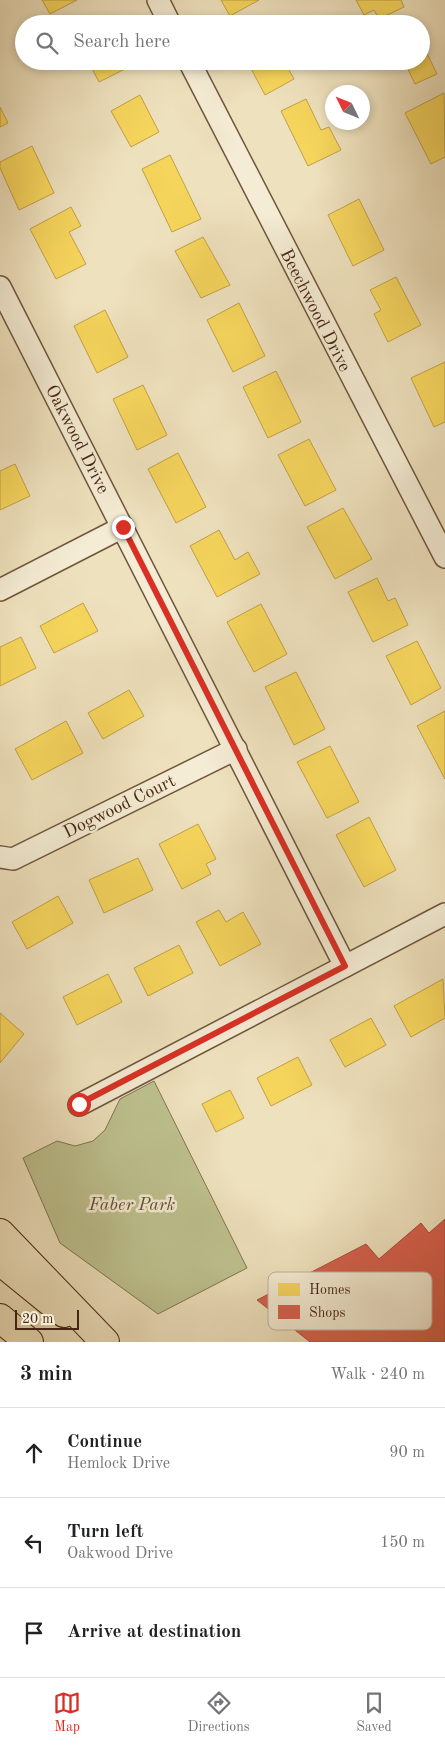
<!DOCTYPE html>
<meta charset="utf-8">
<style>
body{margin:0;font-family:"Old Standard TT",serif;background:#f2f2f2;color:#202124}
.compass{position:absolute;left:325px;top:85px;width:45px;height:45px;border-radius:50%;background:#fff;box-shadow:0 2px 8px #0003;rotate:313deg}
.scale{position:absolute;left:15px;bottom:12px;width:64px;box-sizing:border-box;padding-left:5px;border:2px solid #462611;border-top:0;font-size:14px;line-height:18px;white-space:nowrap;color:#462611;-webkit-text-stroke:4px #f4ecd4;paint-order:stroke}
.stop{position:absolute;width:15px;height:15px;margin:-11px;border:4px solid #d93025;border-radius:50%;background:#fff}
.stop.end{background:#d93025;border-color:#fff;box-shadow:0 1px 5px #0008}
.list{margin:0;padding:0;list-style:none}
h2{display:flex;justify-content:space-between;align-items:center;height:65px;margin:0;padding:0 20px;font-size:21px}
h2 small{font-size:16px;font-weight:400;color:#757577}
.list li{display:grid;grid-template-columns:32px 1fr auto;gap:15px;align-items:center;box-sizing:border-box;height:90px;padding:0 20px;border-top:1px solid #e0e0e0}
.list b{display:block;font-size:19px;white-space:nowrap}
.list p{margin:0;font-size:16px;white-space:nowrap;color:#757577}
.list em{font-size:16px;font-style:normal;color:#757577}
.icon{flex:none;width:28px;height:28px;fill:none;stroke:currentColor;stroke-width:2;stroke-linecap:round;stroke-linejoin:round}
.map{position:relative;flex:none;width:445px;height:1342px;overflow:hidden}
.search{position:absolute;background:#fff;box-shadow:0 2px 8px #0003;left:15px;right:15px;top:15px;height:55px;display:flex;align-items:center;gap:12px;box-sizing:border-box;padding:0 18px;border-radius:28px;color:#757577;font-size:19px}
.sheet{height:335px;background:#fff}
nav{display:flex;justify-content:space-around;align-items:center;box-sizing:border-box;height:70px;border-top:1px solid #e0e0e0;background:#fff;font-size:14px;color:#757577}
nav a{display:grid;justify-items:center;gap:2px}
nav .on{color:#d93025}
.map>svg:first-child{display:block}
.green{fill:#bdc18e;stroke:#827450}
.homes{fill:#f6d55c;stroke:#c1a046}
.shops{fill:#d6604d;stroke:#ab4f3b}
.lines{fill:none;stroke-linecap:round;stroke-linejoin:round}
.minor-casing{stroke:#70553c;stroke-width:24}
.trunk-casing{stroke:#462611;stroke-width:30}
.motorway-casing{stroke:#462611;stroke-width:30}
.minor{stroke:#f4ecd4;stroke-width:21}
.trunk{stroke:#eee1bd;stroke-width:28}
.motorway{stroke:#eee1bd;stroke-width:28}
.route{stroke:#d93025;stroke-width:6}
.labels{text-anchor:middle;stroke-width:5;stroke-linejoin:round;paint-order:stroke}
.street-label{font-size:18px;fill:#462611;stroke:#f4ecd4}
.park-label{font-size:18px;font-style:italic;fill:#644d30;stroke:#f4ecd4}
.key{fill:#f4ecd4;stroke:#c0b19a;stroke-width:1}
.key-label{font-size:14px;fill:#462611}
</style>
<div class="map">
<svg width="445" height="1342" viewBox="0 0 445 1342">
<rect width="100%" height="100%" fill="#eee1bd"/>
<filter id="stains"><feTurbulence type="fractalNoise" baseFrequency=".004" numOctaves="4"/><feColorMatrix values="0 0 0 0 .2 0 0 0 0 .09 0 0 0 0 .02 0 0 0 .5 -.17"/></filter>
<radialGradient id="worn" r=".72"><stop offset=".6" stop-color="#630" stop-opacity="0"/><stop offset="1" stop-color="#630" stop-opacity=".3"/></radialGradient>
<!-- green -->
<polygon class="green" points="154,1081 247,1268 158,1314 60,1243 23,1158 57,1141 75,1146 93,1141 105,1130 120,1099"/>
<!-- homes -->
<g class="homes">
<polygon points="42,0 77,0 50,14"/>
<polygon points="221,0 259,0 230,16"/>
<polygon points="356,0 401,0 404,7 379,19 374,10 364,15"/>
<polygon points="282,15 287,24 267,24"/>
<polygon points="101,16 104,24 86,24"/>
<polygon points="421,41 437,74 415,84 404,61 421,61"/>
<polygon points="88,61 123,61 127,68 99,82"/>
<polygon points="247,61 284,61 294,79 265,95"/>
<polygon points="381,61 402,61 385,70"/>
<polygon points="444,93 445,157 431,164 405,113"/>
<polygon points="140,95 159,132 131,147 111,111"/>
<polygon points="306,99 321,130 329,127 341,150 308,166 281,111"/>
<polygon points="0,107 8,123 0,127"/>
<polygon points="32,146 54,193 19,210 0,168 0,162"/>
<polygon points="170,155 201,219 172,232 142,169"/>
<polygon points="359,199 384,250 353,266 328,215"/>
<polygon points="71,207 81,226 69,232 86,264 56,279 30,229"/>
<polygon points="203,237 230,285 201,298 175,251"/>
<polygon points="396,277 421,325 388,342 374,314 381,310 370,290"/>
<polygon points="239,303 265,356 233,372 207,320"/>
<polygon points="105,310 128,357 97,373 74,326"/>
<polygon points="445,362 445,422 434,427 411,378"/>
<polygon points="276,371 301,422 268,438 243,387"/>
<polygon points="143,385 167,435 137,450 113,399"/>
<polygon points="309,439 336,490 305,506 278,455"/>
<polygon points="178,453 206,507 176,523 148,469"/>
<polygon points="15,464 30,496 0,510 0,471"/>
<polygon points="343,508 372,559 335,579 307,527"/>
<polygon points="219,530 235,560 248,552 260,574 217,597 190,546"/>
<polygon points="377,578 388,601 395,598 408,625 373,642 348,592"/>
<polygon points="83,603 98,631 54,653 40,626"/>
<polygon points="261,604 287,654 254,672 227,622"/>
<polygon points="21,637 36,668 0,686 0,647"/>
<polygon points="417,641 441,688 411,705 386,656"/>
<polygon points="296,672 325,729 294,745 265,687"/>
<polygon points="129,690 144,716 103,739 88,713"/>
<polygon points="445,711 445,779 417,726"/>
<polygon points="66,721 83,753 32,780 15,749"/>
<polygon points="330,746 359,802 327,818 297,762"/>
<polygon points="369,817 396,870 364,887 336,835"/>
<polygon points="198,824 216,859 206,864 211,874 182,889 159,844"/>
<polygon points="138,858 153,890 104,913 89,880"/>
<polygon points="58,896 73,923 27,949 12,922"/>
<polygon points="219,910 226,922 243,912 261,944 220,966 196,922"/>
<polygon points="179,945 193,973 148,996 134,968"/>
<polygon points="108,974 122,1002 77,1025 63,997"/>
<polygon points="443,979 445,1018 411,1037 394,1006"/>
<polygon points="0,1013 24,1034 0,1063"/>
<polygon points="371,1018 386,1045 345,1067 330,1040"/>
<polygon points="298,1057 312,1085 271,1106 257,1078"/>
<polygon points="230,1090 244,1118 216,1132 202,1104"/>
</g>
<!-- shops -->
<polygon class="shops" points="445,1219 445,1342 310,1342 257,1300 366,1244 379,1259 421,1223 429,1233"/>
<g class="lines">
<!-- minor casing -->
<g class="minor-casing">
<g id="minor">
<polyline points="158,0 170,24"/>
<polyline points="189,61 445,557"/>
<polyline points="0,287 345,966"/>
<polyline points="0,590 123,527"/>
<polyline points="0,857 13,859 236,749"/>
<polyline points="79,1105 445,914"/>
</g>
</g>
<!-- trunk casing -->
<g class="trunk-casing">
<g id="trunk">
<polyline points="0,1261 64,1313"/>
<polyline points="0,1318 29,1342"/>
</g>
</g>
<!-- motorway casing -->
<g class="motorway-casing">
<polyline id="motorway" points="0,1233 105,1342"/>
</g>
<!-- minor -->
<use href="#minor" class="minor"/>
<!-- trunk -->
<use href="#trunk" class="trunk"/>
<!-- motorway -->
<use href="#motorway" class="motorway"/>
</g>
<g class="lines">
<!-- route -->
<polyline class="route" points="79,1104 345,966 123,527"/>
</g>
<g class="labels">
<!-- street labels -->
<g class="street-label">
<text transform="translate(316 310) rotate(63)" y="6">Beechwood Drive</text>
<text transform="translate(78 439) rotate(63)" y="6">Oakwood Drive</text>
<text transform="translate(119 806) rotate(-26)" y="6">Dogwood Court</text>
</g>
<!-- park labels -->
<g class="park-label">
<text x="132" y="1210">Faber Park</text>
</g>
</g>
<!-- legend -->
<rect x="268" y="1272" width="164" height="58" rx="8" class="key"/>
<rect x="278" y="1283" width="22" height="13" fill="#f6d55c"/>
<rect x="278" y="1305" width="22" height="14" fill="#d6604d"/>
<g class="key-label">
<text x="309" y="1294">Homes</text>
<text x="309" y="1317">Shops</text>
</g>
<rect width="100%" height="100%" filter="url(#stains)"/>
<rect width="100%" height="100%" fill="url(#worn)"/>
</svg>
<svg class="compass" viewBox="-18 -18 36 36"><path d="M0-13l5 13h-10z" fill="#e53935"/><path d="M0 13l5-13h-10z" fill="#757577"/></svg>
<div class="scale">20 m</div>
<div class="stop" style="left:79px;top:1104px"></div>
<div class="stop end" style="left:123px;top:527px"></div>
<div class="search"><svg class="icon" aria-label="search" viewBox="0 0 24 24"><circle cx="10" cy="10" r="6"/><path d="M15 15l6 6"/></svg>Search here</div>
</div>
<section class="sheet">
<h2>3 min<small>Walk · 240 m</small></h2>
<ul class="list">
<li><svg class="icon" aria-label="ahead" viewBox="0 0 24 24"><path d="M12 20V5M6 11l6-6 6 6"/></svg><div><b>Continue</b><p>Hemlock Drive</p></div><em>90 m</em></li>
<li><svg class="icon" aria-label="left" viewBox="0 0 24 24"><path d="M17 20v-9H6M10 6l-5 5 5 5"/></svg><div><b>Turn left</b><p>Oakwood Drive</p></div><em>150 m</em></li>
<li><svg class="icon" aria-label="arrive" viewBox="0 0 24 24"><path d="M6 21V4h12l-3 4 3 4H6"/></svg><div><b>Arrive at destination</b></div></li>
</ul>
</section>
<nav>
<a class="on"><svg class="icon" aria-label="map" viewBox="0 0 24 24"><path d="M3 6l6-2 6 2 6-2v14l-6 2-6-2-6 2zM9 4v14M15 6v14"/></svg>Map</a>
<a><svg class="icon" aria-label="directions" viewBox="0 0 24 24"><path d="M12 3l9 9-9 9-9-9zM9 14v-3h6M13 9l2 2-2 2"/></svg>Directions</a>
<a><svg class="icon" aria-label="saved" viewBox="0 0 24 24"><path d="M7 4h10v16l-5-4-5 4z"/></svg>Saved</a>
</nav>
